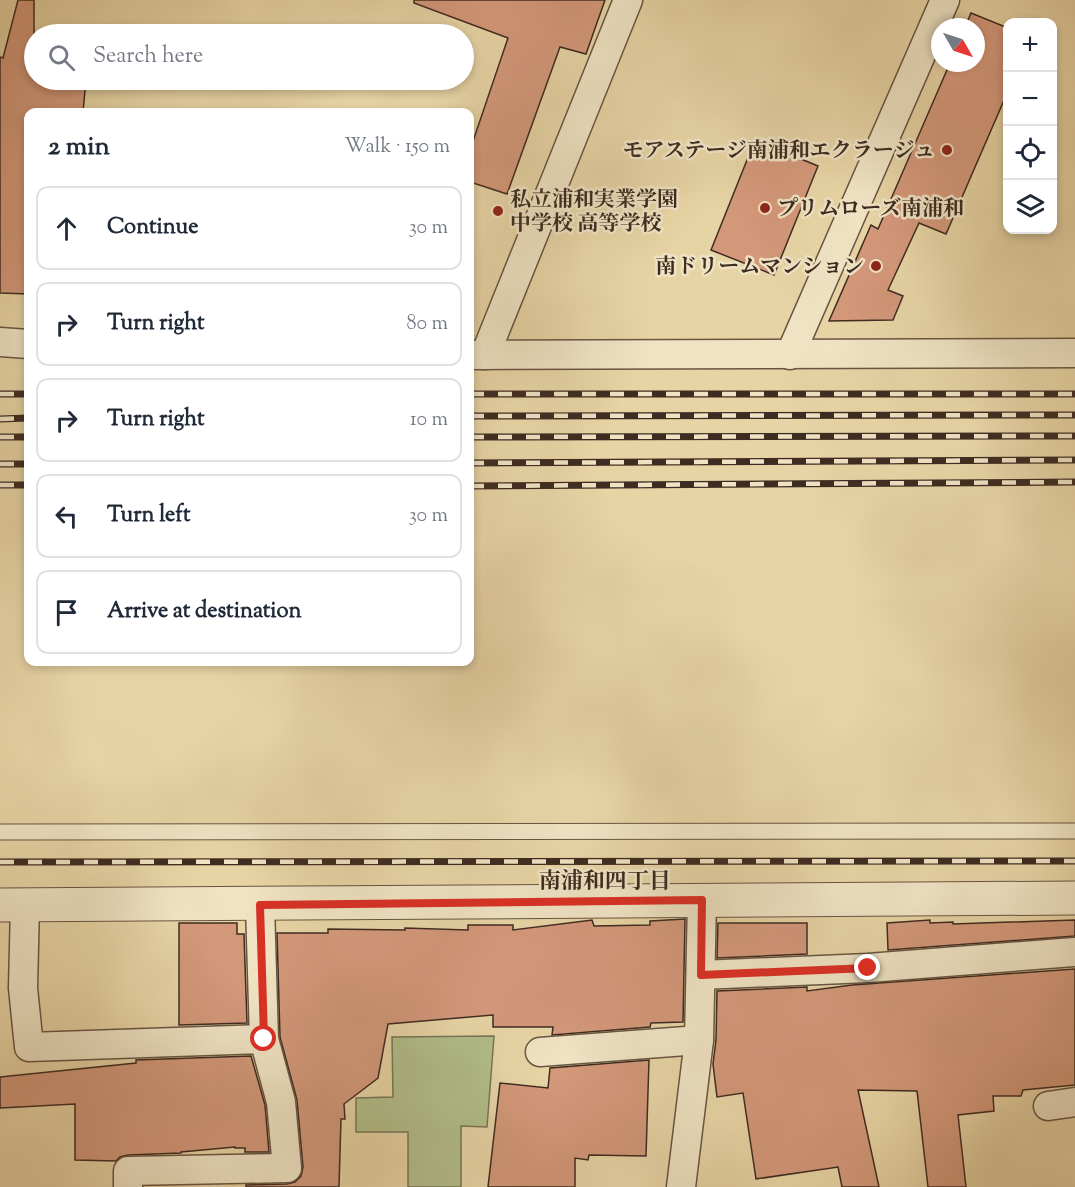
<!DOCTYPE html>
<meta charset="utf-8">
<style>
body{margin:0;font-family:"Sorts Mill Goudy","Noto Serif JP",serif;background:#f6f6f7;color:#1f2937}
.controls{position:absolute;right:18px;top:18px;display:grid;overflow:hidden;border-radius:12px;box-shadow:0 3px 9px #0003}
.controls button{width:54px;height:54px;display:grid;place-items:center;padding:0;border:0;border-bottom:2px solid #e0e1e3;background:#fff;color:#1f2937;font:30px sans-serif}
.compass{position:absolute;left:931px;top:18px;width:54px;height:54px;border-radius:50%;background:#fff;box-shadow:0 3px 9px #0003;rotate:129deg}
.stop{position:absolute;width:18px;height:18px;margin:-14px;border:4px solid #d93025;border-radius:50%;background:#fff}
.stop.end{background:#d93025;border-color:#fff;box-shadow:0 2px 6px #0008}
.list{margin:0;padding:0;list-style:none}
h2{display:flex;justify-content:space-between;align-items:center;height:78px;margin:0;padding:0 24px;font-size:26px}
h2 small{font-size:20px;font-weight:400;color:#747a83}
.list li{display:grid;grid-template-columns:39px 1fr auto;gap:18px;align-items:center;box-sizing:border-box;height:84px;margin:0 12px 12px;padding:0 12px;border:2px solid #e0e1e3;border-radius:12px}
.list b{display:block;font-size:22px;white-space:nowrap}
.list em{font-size:20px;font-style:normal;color:#747a83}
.icon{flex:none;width:33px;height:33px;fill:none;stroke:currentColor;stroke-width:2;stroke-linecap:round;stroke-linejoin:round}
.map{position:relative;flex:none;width:1075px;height:1187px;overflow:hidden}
.search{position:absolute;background:#fff;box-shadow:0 3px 9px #0003;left:24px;top:24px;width:450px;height:66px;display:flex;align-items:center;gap:15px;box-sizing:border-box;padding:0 21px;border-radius:33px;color:#747a83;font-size:22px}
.panel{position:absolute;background:#fff;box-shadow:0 3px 9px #0003;left:24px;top:108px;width:450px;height:558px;border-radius:12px}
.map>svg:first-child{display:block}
.green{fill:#b1be8a;stroke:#787456;stroke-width:1.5}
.building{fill:#d3987a;stroke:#3e2b21;stroke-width:1.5}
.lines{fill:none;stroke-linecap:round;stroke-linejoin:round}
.service-casing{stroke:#685542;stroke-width:17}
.minor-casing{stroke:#685542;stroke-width:31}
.tertiary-casing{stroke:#685542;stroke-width:35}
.service{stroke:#efe3c4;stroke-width:15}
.minor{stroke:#efe3c4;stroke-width:28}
.tertiary{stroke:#efe3c4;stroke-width:33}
.rail-casing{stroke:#3e2b21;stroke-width:7}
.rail{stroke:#efe3c4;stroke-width:4.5;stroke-dasharray:14;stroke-linecap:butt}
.route{stroke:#d93025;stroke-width:8}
.poi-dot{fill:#8f2418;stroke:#efe3c4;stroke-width:2}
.labels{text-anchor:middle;stroke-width:5;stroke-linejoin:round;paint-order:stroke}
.poi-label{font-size:21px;font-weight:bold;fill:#3e2b21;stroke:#efe3c4;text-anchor:end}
.neighbourhood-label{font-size:22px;font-weight:bold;fill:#3e2b21;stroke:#efe3c4}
</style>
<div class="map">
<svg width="1075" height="1187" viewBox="0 0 1075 1187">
<rect width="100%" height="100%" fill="#e7d4a5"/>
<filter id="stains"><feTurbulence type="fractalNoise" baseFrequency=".00333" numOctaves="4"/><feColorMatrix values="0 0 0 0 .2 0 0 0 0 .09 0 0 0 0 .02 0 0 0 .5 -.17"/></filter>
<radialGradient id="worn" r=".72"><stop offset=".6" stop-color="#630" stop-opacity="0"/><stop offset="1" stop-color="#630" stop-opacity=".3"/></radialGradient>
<!-- green -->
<polygon class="green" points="494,1036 487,1127 461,1126 461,1187 408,1187 408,1132 356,1132 356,1098 393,1097 392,1037"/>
<!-- building -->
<g class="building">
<polygon points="18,0 34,0 34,80 86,80 83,112 28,112 28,294 0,293 0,57 3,58"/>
<polygon points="414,0 605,0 586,54 560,47 507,194 470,182 470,150 508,38 414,3"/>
<polygon points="971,13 1008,28 1008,91 946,234 919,223 888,290 903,296 893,320 829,321 871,225 878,229 950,63 976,63 976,27 965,27"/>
<polygon points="755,140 818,166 774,275 711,250"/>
<polygon points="685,919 683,1022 651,1023 650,1027 552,1035 553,1027 493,1027 493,1015 388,1024 378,1078 344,1104 345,1119 341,1119 339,1187 246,1187 246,1185 287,1184 295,1182 301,1176 303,1167 297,1100 280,1037 277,933 328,933 328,929 405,930 405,928 468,930 468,925 513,925 513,930 592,920 594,926 650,925 650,921"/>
<polygon points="930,920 930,923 953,922 953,924 1075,920 1075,936 888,950 887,923"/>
<polygon points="179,923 237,923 237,934 244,934 247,1023 179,1025"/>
<polygon points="718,923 807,923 807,954 717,958"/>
<polygon points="1075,969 1075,1085 1023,1090 1021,1096 993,1096 994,1111 958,1115 966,1187 928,1187 917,1091 858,1090 879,1187 842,1187 838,1167 756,1179 743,1093 717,1097 713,1064 716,1040 717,991 807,987 807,991 852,985"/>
<polygon points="251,1056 265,1105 269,1152 245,1152 245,1148 235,1148 235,1147 181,1152 181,1153 128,1155 120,1157 116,1161 75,1160 75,1104 0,1108 0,1077 136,1063 136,1060"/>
<polygon points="649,1060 646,1156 589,1155 588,1160 575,1158 575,1187 488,1187 500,1083 548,1088 550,1068"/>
</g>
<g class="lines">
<!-- service casing -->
<g class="service-casing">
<polyline id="service" points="0,832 1075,831"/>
</g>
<!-- minor casing -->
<g class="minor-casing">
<g id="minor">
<polyline points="0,342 28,344"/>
<polyline points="470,355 1075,353"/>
<polyline points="485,355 628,0"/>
<polyline points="790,355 945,0"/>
<polyline points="25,905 23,988 29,1047 264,1039 281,1102 287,1168 128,1171 128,1187"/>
<polyline points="260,905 264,1039"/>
<polyline points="701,975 868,968 1075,952"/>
<polyline points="540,1052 699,1040"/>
<polyline points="1048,1106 1075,1102"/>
<polyline points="681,1187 699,1040 702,900"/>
</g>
</g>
<!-- tertiary casing -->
<g class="tertiary-casing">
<polyline id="tertiary" points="0,905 1075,898"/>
</g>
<!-- service -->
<use href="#service" class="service"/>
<!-- minor -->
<use href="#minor" class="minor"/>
<!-- tertiary -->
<use href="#tertiary" class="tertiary"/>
<!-- rail casing -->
<g class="rail-casing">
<g id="rail">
<polyline points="0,394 28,394"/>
<polyline points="470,394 1075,394"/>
<polyline points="470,416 1075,415"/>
<polyline points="0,419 28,418"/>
<polyline points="0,437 28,437"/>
<polyline points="470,437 1075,436"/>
<polyline points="470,463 1075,460"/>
<polyline points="0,464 28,464"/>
<polyline points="0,485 28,485"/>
<polyline points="470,486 1075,482"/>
<polyline points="0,862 1075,861"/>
</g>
</g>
<!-- rail -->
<use href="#rail" class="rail"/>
</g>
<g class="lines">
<!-- route -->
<polyline class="route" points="264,1039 260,905 702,900 701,975 868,968"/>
</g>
<!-- markers -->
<g class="poi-dot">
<circle cx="947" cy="150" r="6"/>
<circle cx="765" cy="208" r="6"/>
<circle cx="498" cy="211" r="6"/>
<circle cx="876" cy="266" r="6"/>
</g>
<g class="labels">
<!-- poi labels -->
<g class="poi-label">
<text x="935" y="157">モアステージ南浦和エクラージュ</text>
<text x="510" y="206" text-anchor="start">私立浦和実業学園<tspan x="510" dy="24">中学校 高等学校</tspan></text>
<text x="777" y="215" text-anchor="start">プリムローズ南浦和</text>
<text x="864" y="273">南ドリームマンション</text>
</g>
<!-- neighbourhood labels -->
<g class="neighbourhood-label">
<text x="605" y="888">南浦和四丁目</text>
</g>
</g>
<rect width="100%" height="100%" filter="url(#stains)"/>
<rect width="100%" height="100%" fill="url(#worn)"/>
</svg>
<div class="controls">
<button>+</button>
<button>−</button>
<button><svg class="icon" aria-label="locate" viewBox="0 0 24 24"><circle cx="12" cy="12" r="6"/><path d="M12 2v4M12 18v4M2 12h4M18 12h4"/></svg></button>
<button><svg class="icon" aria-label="layers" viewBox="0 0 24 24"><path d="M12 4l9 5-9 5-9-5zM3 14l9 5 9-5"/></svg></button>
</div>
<svg class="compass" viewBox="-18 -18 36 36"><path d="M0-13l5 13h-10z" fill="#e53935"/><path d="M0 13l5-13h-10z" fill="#747a83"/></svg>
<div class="stop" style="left:264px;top:1039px"></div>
<div class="stop end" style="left:868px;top:968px"></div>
<div class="search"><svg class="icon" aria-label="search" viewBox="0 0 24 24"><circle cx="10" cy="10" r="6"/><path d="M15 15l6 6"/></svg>Search here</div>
<section class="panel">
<h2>2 min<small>Walk · 150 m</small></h2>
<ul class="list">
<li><svg class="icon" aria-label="ahead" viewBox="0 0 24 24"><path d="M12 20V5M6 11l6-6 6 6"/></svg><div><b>Continue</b></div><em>30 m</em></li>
<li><svg class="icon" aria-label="right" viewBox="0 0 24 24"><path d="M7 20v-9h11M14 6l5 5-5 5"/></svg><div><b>Turn right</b></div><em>80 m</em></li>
<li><svg class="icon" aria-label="right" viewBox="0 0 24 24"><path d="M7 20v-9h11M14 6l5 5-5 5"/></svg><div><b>Turn right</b></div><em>10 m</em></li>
<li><svg class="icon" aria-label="left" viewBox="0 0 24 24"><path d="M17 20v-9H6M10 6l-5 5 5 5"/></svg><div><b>Turn left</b></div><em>30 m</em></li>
<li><svg class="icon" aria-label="arrive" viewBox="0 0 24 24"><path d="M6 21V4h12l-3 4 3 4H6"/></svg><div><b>Arrive at destination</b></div></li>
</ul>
</section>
</div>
